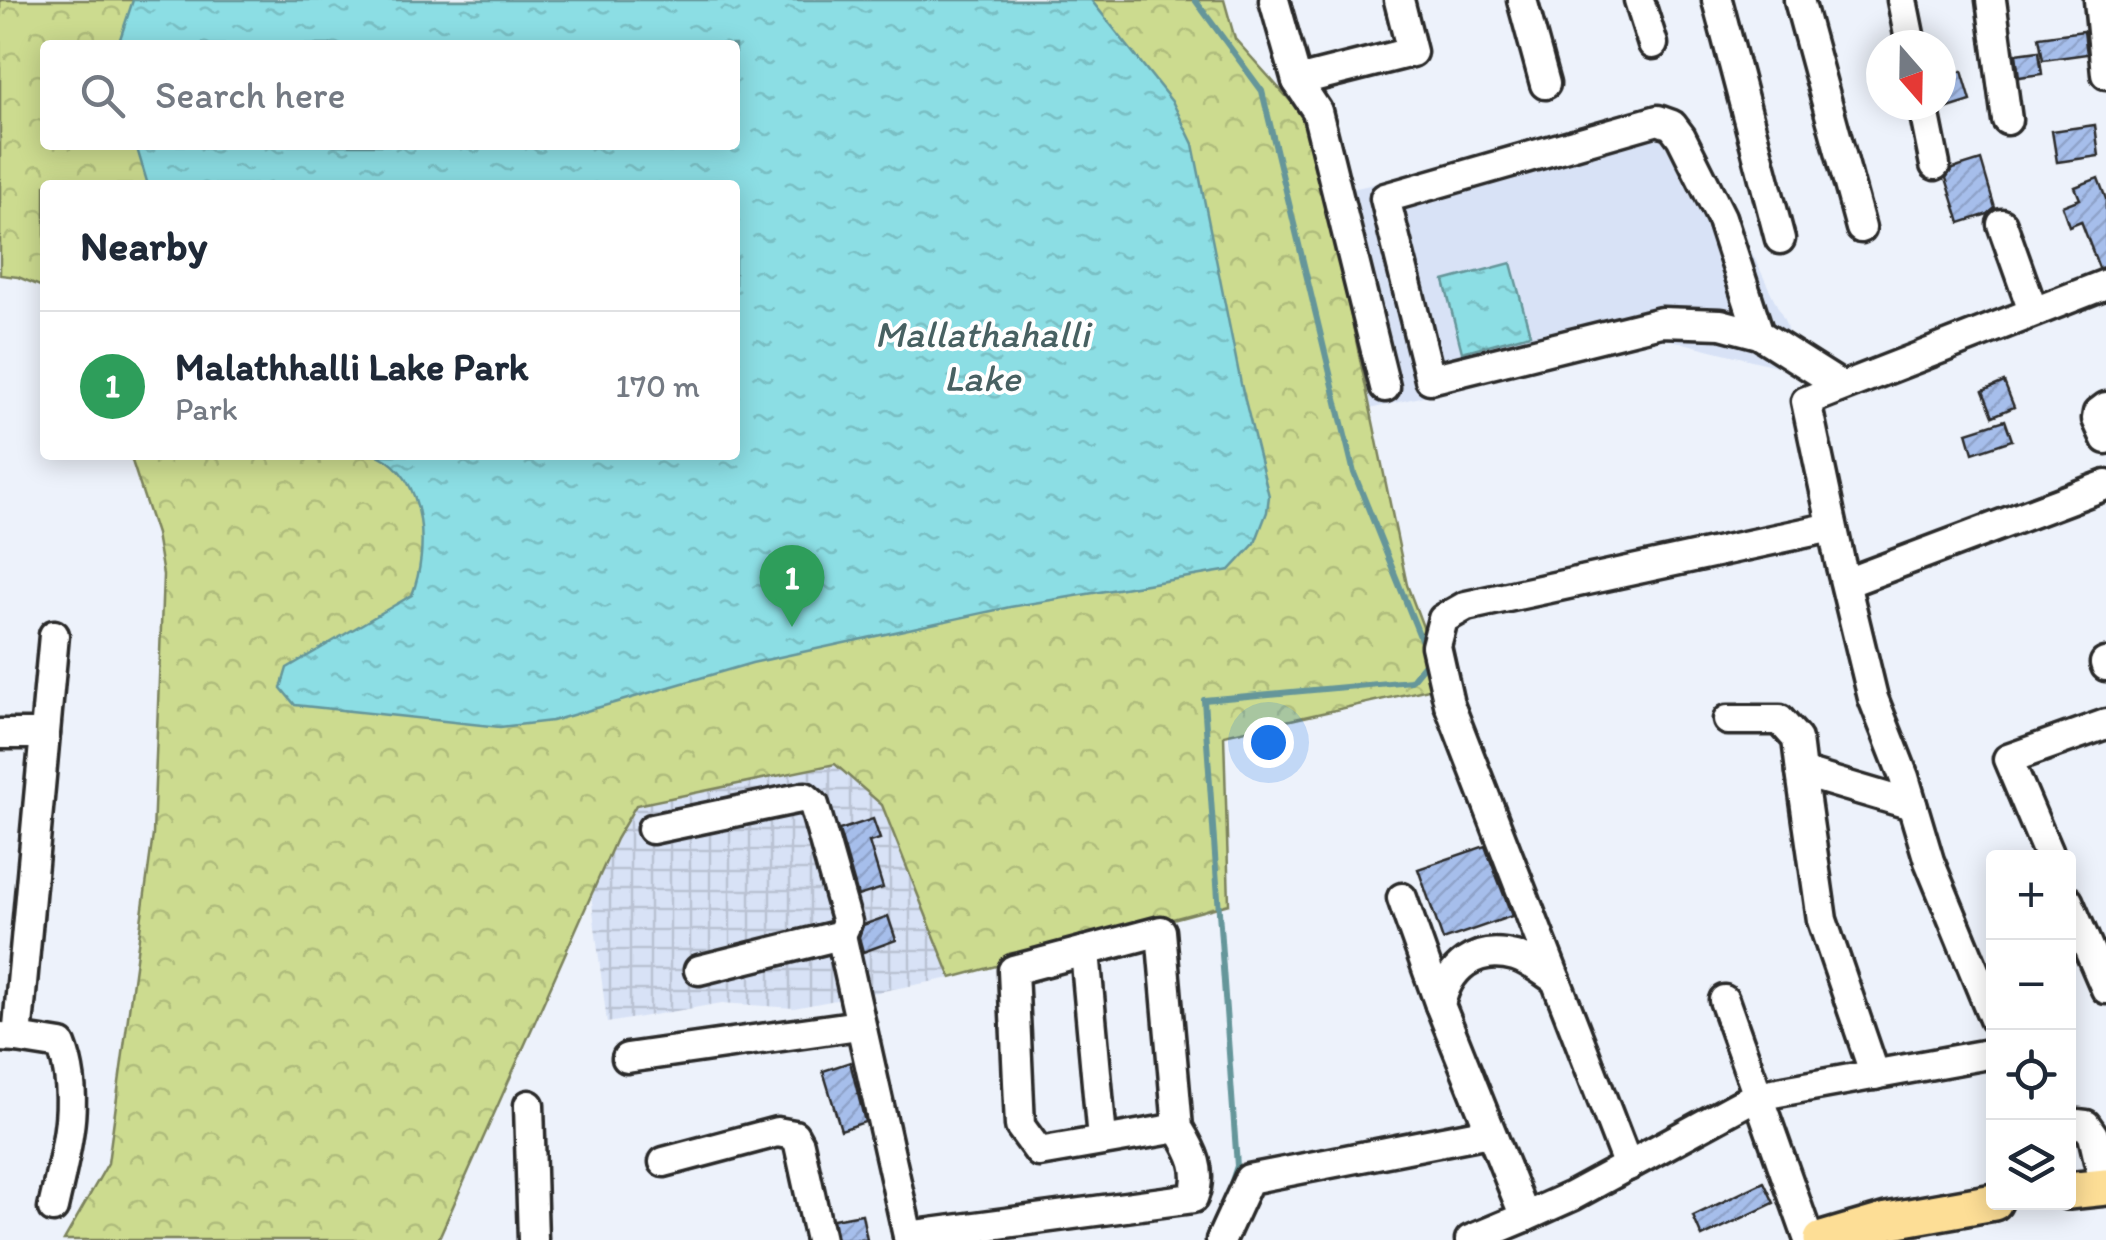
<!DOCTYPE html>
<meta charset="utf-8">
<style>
body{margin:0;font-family:Itim,sans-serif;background:#f6f6f7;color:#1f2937}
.controls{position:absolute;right:30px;bottom:30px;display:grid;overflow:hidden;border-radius:10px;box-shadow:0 5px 25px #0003}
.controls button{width:90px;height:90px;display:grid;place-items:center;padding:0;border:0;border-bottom:2px solid #e0e1e3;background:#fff;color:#1f2937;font:50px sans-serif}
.compass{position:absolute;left:1866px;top:30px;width:90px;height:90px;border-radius:50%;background:#fff;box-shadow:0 5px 25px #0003;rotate:160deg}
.you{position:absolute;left:1268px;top:742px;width:35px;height:35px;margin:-25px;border:8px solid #fff;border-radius:50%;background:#1a73e8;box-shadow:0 0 0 15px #1a73e833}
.badge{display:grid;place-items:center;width:65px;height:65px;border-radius:50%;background:#2563eb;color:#fff;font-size:32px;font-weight:700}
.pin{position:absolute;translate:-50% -82px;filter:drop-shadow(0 2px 5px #0008)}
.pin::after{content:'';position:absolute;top:52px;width:35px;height:30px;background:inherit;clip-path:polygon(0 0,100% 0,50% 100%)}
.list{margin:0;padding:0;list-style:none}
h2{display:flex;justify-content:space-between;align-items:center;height:130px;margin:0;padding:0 40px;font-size:42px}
h2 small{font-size:32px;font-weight:400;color:#747a83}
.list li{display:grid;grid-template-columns:65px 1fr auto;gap:30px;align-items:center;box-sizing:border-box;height:150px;padding:0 40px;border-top:2px solid #e0e1e3}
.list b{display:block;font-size:38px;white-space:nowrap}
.list p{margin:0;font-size:32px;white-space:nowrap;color:#747a83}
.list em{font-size:32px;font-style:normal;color:#747a83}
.icon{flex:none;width:55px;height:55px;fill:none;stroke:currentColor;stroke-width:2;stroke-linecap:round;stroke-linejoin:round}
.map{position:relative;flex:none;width:2106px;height:1240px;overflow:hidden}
.search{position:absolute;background:#fff;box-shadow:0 5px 25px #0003;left:40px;top:40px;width:700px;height:110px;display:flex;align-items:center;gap:25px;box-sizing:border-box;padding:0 35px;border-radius:10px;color:#747a83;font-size:38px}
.panel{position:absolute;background:#fff;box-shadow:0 5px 25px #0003;left:40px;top:180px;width:700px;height:280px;border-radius:10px}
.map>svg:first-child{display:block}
.built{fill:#d8e2f6}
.industrial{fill:url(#industrial-grid)}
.park{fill:url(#park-crowns);stroke:#7c835d;stroke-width:2.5;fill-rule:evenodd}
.water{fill:url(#water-ripples);stroke:#65969a;stroke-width:2.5}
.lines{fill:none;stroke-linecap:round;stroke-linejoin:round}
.stream{stroke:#65969a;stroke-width:6}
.building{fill:url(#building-hatch);stroke:#2b2b2b;stroke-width:2.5}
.minor-casing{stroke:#2b2b2b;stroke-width:35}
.major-casing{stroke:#2b2b2b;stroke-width:42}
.minor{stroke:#fff;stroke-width:28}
.major{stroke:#fdde96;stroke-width:35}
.labels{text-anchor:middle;stroke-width:8;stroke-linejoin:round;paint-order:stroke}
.water-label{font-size:38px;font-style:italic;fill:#486162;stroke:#fff}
</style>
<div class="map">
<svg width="2106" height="1240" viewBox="0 0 2106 1240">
<defs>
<pattern id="industrial-grid" width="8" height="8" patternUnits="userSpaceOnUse" patternTransform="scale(2.5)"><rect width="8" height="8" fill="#d8e2f6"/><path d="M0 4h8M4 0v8" fill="none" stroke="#bac2d3"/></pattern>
<pattern id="park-crowns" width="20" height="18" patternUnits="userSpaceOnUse" patternTransform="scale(2.5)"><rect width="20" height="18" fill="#ccdb8f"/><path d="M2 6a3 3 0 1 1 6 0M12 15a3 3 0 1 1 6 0" fill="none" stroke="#afbc7c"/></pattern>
<pattern id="water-ripples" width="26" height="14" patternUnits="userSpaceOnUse" patternTransform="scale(2.5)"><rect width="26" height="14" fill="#8cdee4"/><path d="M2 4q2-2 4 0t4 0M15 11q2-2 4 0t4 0" fill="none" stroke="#79bfc4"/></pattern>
<pattern id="building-hatch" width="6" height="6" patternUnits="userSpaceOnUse" patternTransform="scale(2.5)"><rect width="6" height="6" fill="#a6beeb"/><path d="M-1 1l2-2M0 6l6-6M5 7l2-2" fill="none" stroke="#8fa3ca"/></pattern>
</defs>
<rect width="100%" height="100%" fill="#edf2fb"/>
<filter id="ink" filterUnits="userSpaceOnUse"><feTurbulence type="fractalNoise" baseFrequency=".01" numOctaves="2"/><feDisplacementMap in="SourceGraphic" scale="20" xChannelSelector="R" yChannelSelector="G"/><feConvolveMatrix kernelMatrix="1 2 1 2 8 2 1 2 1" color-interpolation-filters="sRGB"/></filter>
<g filter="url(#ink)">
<!-- built -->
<polygon class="built" points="1684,111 1786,324 1796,371 1663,338 1370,409 1327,195"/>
<!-- industrial -->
<polygon class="industrial" points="834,764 881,805 951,978 794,1008 722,1003 607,1023 591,894 616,839 636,805"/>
<!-- park -->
<path class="park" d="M0,0H1224L1235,39L1311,124L1407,585L1439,669L1429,689L1224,735L1229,904L951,978L882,805L835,764L636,805L616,839L438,1240H64L108,1163L153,835L163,575L156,534L130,455H735V185H45V288L18,277L0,275ZM45,45H735V145H45Z"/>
<!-- water -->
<g class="water">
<path d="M133,0H1091L1173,103L1193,144L1241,384L1269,496L1267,512L1255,543L1230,570L1010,607L752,663L552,721L500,727L295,705L281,688L287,668L412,595C429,551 427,479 378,455H735V185H148L136,145H735V45H118Z"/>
<polygon points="1511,263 1530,334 1462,352 1444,281"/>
</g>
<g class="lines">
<!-- stream -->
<polyline class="stream" points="1195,0 1262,91 1354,473 1429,659 1411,681 1204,700 1237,1166 1227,1196"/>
</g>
<!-- building -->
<g class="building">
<polygon points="2084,31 2087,54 2043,60 2039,37"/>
<polygon points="2039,51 2042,74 2019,77 2016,54"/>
<polygon points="1962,71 1971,101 1942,110 1941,78"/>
<polygon points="2095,125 2099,156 2057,162 2052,131"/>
<polygon points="1981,160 1995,208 1988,214 1960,223 1946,178 1952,169"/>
<polygon points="2098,178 2106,199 2106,267 2099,268 2081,221 2069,226 2062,206 2080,199 2075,187"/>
<polygon points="2004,382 2014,407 1993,416 1983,391"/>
<polygon points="2005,420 2012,440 1973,453 1967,432"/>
<polygon points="873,819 880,839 869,842 883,888 858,896 839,830"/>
<polygon points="1485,846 1512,916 1443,940 1418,869"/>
<polygon points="888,916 896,940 863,952 859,937 863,925"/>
<polygon points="850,1062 865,1122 841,1130 823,1071"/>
<polygon points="1764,1182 1774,1203 1702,1237 1693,1216"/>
<polygon points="862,1214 867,1240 837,1240 833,1219"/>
</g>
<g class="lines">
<!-- minor casing -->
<g class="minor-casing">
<g id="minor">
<polyline points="1274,0 1297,81 1412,52 1399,0"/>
<polyline points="1522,0 1545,84"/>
<polyline points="1639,0 1653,44"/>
<polyline points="1717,0 1780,239"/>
<polyline points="1799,0 1861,228"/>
<polyline points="1902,0 1911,45"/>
<polyline points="1991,0 2007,120"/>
<polyline points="2099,0 2106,74"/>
<polyline points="1297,81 1317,111 1385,387"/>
<polyline points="1923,105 1935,165"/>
<polyline points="2002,224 2033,311"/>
<polyline points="1759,334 1721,217 1681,137 1672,125 1658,120 1385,198 1430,379 1661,322 1721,324 1759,334 1841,386"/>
<polyline points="2106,407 2098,413 2097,419 2106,439"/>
<polyline points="1846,583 2106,485"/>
<polyline points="2105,663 2106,666"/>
<polyline points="1728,720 1780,720 1797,739 1801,772"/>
<polyline points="0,734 45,734"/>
<polyline points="652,829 805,797 814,805 847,922 841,935 699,970"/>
<polyline points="2050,858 2008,759 2106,724"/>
<polyline points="1402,898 1440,1005"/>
<polyline points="2068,901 2106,989"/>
<polygon points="1161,931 1178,1128 1039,1152 1020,1126 1013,970"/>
<polyline points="841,935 908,1236"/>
<polyline points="1085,951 1102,1139"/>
<path d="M1556,980C1544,972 1529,960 1515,956C1475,945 1448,968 1440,1005L1525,1217L1572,1196L1756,1096L1994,1053"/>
<polyline points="1724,1000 1809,1240"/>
<polyline points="1994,1019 1929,861 1904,777 1873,698 1840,562 1806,401 2106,284"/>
<polyline points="0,1037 17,1038 54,635"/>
<path d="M17,1038L61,1045C82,1098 65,1154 53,1208"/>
<polyline points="627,1058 859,1025"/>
<polyline points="1875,1075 1822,920 1801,772 1912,805"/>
<polyline points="529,1105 533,1240"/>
<polyline points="2068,1123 2086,1125 2093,1135 2105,1187"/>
<polyline points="664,1162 777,1132 794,1135 799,1144 820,1240"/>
<polyline points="1628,1166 1449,704 1436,646 1443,619 1466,606 1832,527"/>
<path d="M909,1240L908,1236L1193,1198C1203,1171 1193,1152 1178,1128"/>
<polyline points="1221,1240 1249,1179 1489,1132"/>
<polyline points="1470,1240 1525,1217"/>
</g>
</g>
<!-- major casing -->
<g class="major-casing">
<g id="major">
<polyline points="2068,1191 2106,1187"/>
<polyline points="1822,1240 1887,1221 1994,1202"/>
</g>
</g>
<!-- minor -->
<use href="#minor" class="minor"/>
<!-- major -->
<use href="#major" class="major"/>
</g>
</g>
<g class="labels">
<!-- water labels -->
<g class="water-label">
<text x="982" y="347">Mallathahalli<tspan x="982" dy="44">Lake</tspan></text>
</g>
</g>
</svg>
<div class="controls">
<button>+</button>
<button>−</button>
<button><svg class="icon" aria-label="locate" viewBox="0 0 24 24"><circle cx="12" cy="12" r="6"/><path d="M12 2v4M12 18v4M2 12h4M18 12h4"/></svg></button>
<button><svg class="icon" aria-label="layers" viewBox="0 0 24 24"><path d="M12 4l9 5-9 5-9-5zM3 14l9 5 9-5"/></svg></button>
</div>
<svg class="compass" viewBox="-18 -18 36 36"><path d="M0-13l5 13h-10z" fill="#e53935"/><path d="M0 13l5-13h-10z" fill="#747a83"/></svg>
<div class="you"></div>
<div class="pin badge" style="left:792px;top:627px;background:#2e9e5b">1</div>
<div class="search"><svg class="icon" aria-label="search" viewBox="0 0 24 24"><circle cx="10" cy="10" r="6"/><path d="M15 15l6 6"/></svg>Search here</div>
<section class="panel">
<h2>Nearby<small></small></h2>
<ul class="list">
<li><span class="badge" style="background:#2e9e5b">1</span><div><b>Malathhalli Lake Park</b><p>Park</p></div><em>170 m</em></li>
</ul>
</section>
</div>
